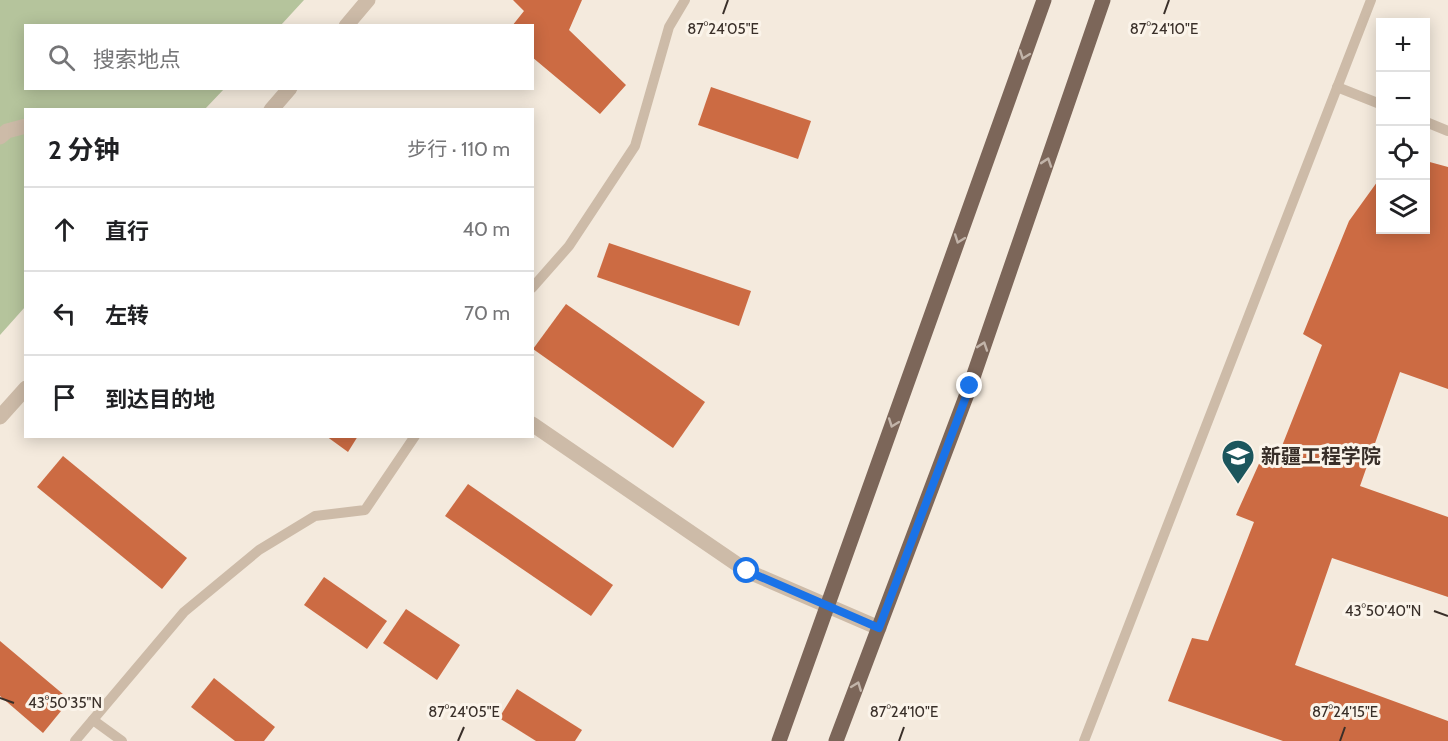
<!DOCTYPE html>
<html lang="zh">
<meta charset="utf-8">
<style>
body{margin:0;font-family:Cabin,"Noto Sans SC",sans-serif;background:#f2f2f2;color:#202124}
.controls{position:absolute;right:18px;top:18px;display:grid;overflow:hidden;border-radius:0px;box-shadow:0 3px 15px #0003}
.controls button{width:54px;height:54px;display:grid;place-items:center;padding:0;border:0;border-bottom:2px solid #e0e0e0;background:#fff;color:#202124;font:30px sans-serif}
.stop{position:absolute;width:18px;height:18px;margin:-14px;border:4px solid #1a73e8;border-radius:50%;background:#fff}
.stop.end{background:#1a73e8;border-color:#fff;box-shadow:0 2px 6px #0008}
.list{margin:0;padding:0;list-style:none}
h2{display:flex;justify-content:space-between;align-items:center;height:78px;margin:0;padding:0 24px;font-size:26px}
h2 small{font-size:20px;font-weight:400;color:#757577}
.list li{display:grid;grid-template-columns:39px 1fr auto;gap:18px;align-items:center;box-sizing:border-box;height:84px;padding:0 24px;border-top:2px solid #e0e0e0}
.list b{display:block;font-size:22px;white-space:nowrap}
.list em{font-size:20px;font-style:normal;color:#757577}
.icon{flex:none;width:33px;height:33px;fill:none;stroke:currentColor;stroke-width:2;stroke-linecap:round;stroke-linejoin:round}
.map{position:relative;flex:none;width:1448px;height:741px;overflow:hidden}
.search{position:absolute;background:#fff;box-shadow:0 3px 15px #0003;left:24px;top:24px;width:510px;height:66px;display:flex;align-items:center;gap:15px;box-sizing:border-box;padding:0 21px;border-radius:0px;color:#757577;font-size:22px}
.panel{position:absolute;background:#fff;box-shadow:0 3px 15px #0003;left:24px;top:108px;width:510px;height:330px;border-radius:0px}
.map>svg:first-child{display:block}
.green{fill:#b5c49c}
.building{fill:#cc6b43}
.lines{fill:none;stroke-linecap:round;stroke-linejoin:round}
.lane{stroke:#cdbba8;stroke-width:10}
.street{stroke:#cdbba8;stroke-width:15}
.primary{stroke:#7c6659;stroke-width:15}
.oneway{stroke:#c2b4a9}
.route{stroke:#1a73e8;stroke-width:8}
.ticks{fill:none;stroke:#392f29;stroke-width:2}
.labels{text-anchor:middle;stroke-width:6;stroke-linejoin:round;paint-order:stroke}
.poi-label{font-size:20px;font-weight:bold;fill:#392f29;stroke:#fbf4ea;text-anchor:start}
.ticks-label{font-size:15px;text-anchor:middle;fill:#392f29;stroke:#fbf4ea;stroke-width:6;stroke-linejoin:round;paint-order:stroke}
</style>
<div class="map">
<svg width="1448" height="741" viewBox="0 0 1448 741">
<rect width="100%" height="100%" fill="#f4eadd"/>
<!-- green -->
<polygon class="green" points="0,0 304,0 281,25 26,26 26,88 224,89 205,109 26,110 25,307 0,335"/>
<!-- building -->
<g class="building">
<polygon points="513,0 582,0 569,30 626,85 600,114 532,57 532,26 512,26 524,11"/>
<polygon points="711,87 811,121 798,159 698,125"/>
<polygon points="1426,161 1448,167 1448,389 1400,372 1360,486 1448,517 1448,597 1332,558 1295,665 1448,721 1448,741 1283,741 1168,701 1192,638 1208,641 1254,522 1236,515 1267,446 1280,451 1322,345 1303,334 1349,221 1380,178 1380,230 1426,230"/>
<polygon points="609,243 751,291 739,326 597,277"/>
<polygon points="566,304 705,402 673,448 533,349"/>
<polygon points="326,436 358,436 348,452"/>
<polygon points="63,456 187,558 162,589 37,487"/>
<polygon points="468,484 613,585 591,616 445,516"/>
<polygon points="324,577 387,621 367,649 304,605"/>
<polygon points="406,609 460,645 437,680 383,643"/>
<polygon points="0,641 70,700 43,733 0,696"/>
<polygon points="214,678 275,727 264,741 235,741 191,707"/>
<polygon points="517,689 582,730 575,741 536,741 499,718"/>
</g>
<g class="lines">
<!-- lane -->
<g class="lane">
<polyline points="1337,87 1380,104"/>
<polyline points="1426,122 1448,131"/>
<polyline points="532,288 569,246 635,146 669,27 685,0"/>
<polyline points="93,720 122,741"/>
<polyline points="75,741 184,612 259,550 315,516 365,510 415,436"/>
<polyline points="1084,741 1371,0"/>
</g>
<!-- street -->
<g class="street">
<polyline points="346,26 368,0"/>
<polyline points="271,110 290,88"/>
<polyline points="0,137 7,131 26,126"/>
<polyline points="0,417 26,388"/>
<polyline points="532,424 747,571 879,628"/>
</g>
<!-- primary -->
<g class="primary">
<polyline points="779,741 1044,0"/>
<polyline points="836,741 970,386 1103,0"/>
</g>
</g>
<!-- one-way arrows -->
<defs><path id="oneway-chevron" d="M-2-3.5L2.5 0L-2 3.5" fill="none" stroke-width="1.6" stroke-linecap="round" stroke-linejoin="round" transform="scale(1.5)"/></defs>
<g class="oneway">
<use href="#oneway-chevron" transform="translate(1024 55) rotate(110)"/>
<use href="#oneway-chevron" transform="translate(1047 162) rotate(-71)"/>
<use href="#oneway-chevron" transform="translate(959 239) rotate(110)"/>
<use href="#oneway-chevron" transform="translate(983 346) rotate(-71)"/>
<use href="#oneway-chevron" transform="translate(893 423) rotate(110)"/>
<use href="#oneway-chevron" transform="translate(857 686) rotate(-69)"/>
</g>
<g class="lines">
<!-- route -->
<polyline class="route" points="747,571 879,628 970,386"/>
</g>
<!-- ticks -->
<path class="ticks" d="M723,14L728,0M1164,14L1169,0M1434,611L1448,616M0,698L14,703M458,741L464,727M899,741L904,727M1340,741L1345,727"/>
<!-- icons -->
<defs>
<g id="university-pin" transform="scale(1.725)"><path d="M0 17L-7.5 6A9.5 9.5 0 1 1 7.5 6Z" fill="#1c565d" stroke="#fbf4ea"/><path d="M0-5L7-2L0 1L-7-2ZM-4 1L0 2.5L4 1V4Q0 6-4 4Z" fill="#fff"/></g>
</defs>
<g fill-rule="evenodd">
<use href="#university-pin" x="1238" y="456"/>
</g>
<g class="labels">
<!-- poi labels -->
<g class="poi-label">
<text x="1261" y="463">新疆工程学院</text>
</g>
</g>
<g class="ticks-label">
<text x="723" y="34">87°24'05"E</text>
<text x="1164" y="34">87°24'10"E</text>
<text x="1383" y="616">43°50'40"N</text>
<text x="65" y="708">43°50'35"N</text>
<text x="464" y="717">87°24'05"E</text>
<text x="904" y="717">87°24'10"E</text>
<text x="1345" y="717">87°24'15"E</text>
</g>
</svg>
<div class="controls">
<button>+</button>
<button>−</button>
<button><svg class="icon" aria-label="locate" viewBox="0 0 24 24"><circle cx="12" cy="12" r="6"/><path d="M12 2v4M12 18v4M2 12h4M18 12h4"/></svg></button>
<button><svg class="icon" aria-label="layers" viewBox="0 0 24 24"><path d="M12 4l9 5-9 5-9-5zM3 14l9 5 9-5"/></svg></button>
</div>
<div class="stop" style="left:747px;top:571px"></div>
<div class="stop end" style="left:970px;top:386px"></div>
<div class="search"><svg class="icon" aria-label="search" viewBox="0 0 24 24"><circle cx="10" cy="10" r="6"/><path d="M15 15l6 6"/></svg>搜索地点</div>
<section class="panel">
<h2>2 分钟<small>步行 · 110 m</small></h2>
<ul class="list">
<li><svg class="icon" aria-label="ahead" viewBox="0 0 24 24"><path d="M12 20V5M6 11l6-6 6 6"/></svg><div><b>直行</b></div><em>40 m</em></li>
<li><svg class="icon" aria-label="left" viewBox="0 0 24 24"><path d="M17 20v-9H6M10 6l-5 5 5 5"/></svg><div><b>左转</b></div><em>70 m</em></li>
<li><svg class="icon" aria-label="arrive" viewBox="0 0 24 24"><path d="M6 21V4h12l-3 4 3 4H6"/></svg><div><b>到达目的地</b></div></li>
</ul>
</section>
</div>
